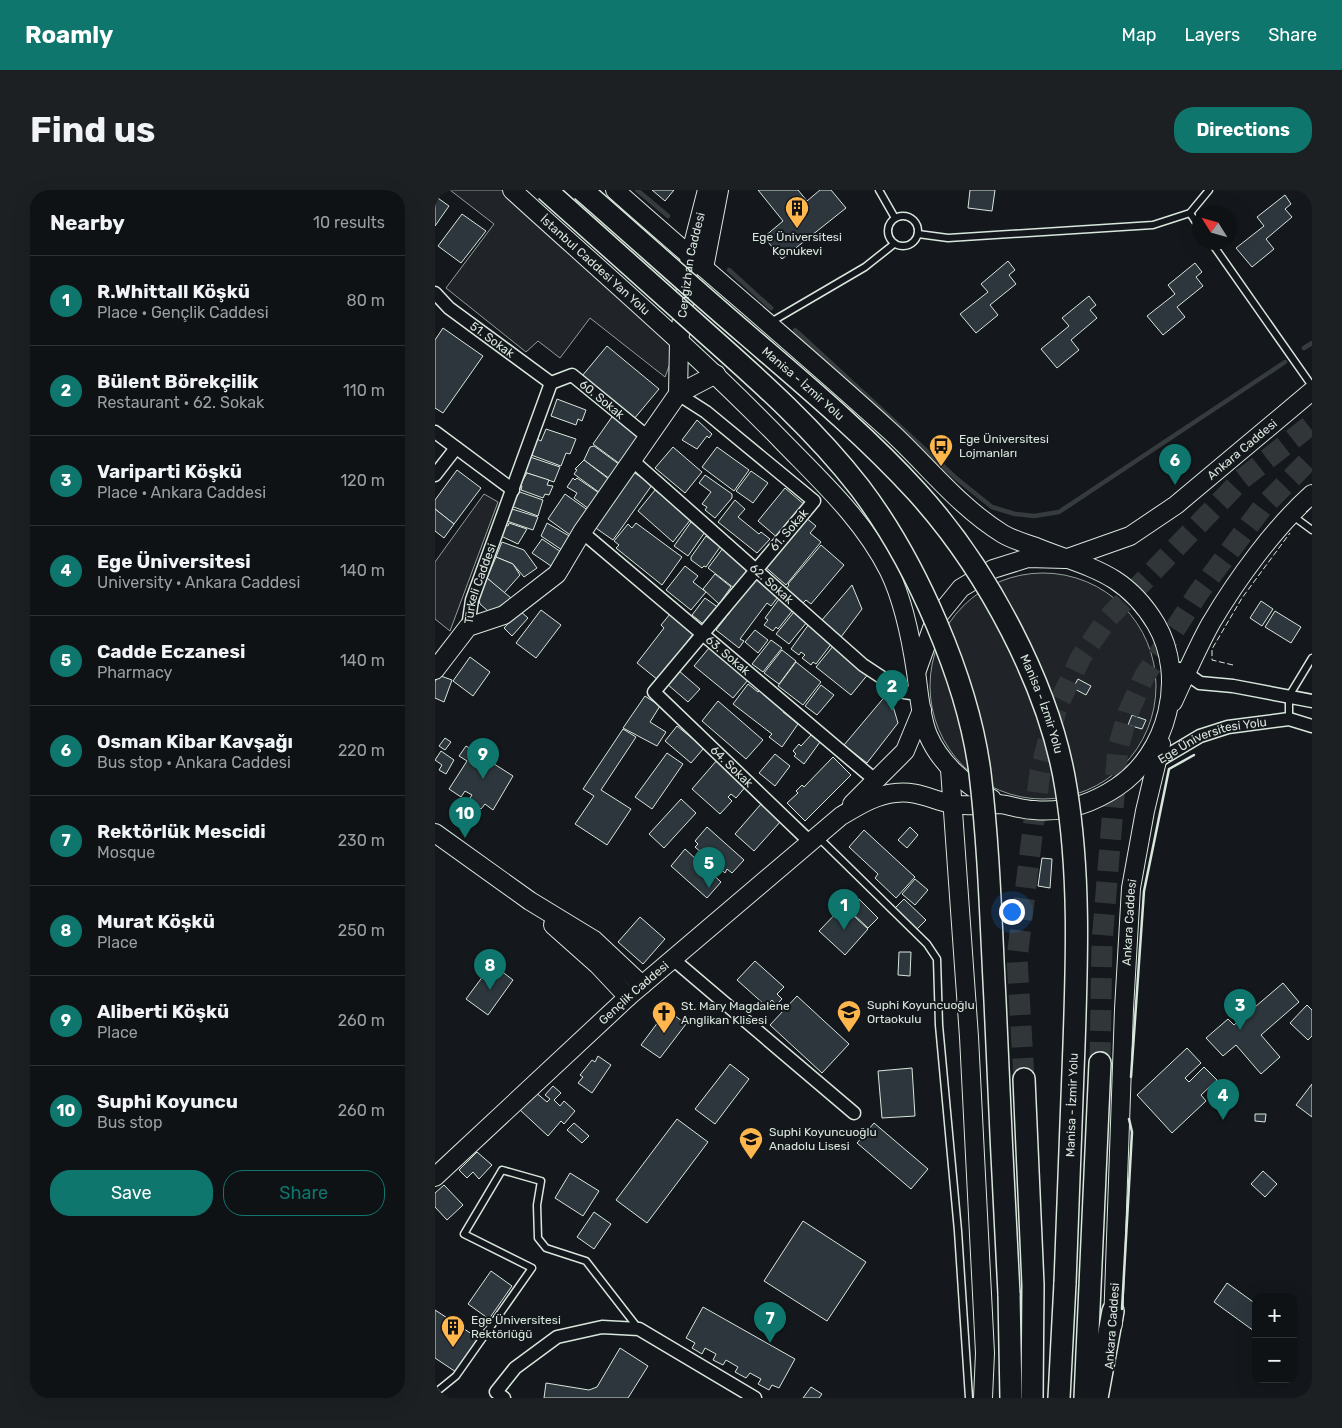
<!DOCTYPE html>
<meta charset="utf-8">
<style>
body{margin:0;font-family:Rubik,sans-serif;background:#1d2022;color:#f1f3f6}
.controls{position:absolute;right:15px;bottom:15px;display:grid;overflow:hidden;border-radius:10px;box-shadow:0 5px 20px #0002}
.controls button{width:45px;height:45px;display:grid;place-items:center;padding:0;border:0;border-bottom:1px solid #2f3234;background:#0f1215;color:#f1f3f6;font:25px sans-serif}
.compass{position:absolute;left:757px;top:15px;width:45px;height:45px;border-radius:50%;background:#0f1215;box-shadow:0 5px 20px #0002;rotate:307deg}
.you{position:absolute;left:576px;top:721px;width:18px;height:18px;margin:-12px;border:4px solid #fff;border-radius:50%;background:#1a73e8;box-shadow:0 0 0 8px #1a73e833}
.badge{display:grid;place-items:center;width:32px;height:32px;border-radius:50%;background:#0f766e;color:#fff;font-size:16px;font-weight:700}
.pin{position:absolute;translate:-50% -41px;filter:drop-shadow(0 1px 2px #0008)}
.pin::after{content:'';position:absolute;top:26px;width:18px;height:15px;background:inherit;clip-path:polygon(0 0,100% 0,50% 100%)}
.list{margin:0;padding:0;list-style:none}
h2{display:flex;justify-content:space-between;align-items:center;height:65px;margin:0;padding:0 20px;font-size:21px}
h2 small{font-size:16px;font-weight:400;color:#9b9ea0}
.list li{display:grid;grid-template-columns:32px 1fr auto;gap:15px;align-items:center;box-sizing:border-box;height:90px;padding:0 20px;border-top:1px solid #2f3234}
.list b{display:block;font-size:19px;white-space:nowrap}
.list p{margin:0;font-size:16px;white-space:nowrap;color:#9b9ea0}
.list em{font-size:16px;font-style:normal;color:#9b9ea0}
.actions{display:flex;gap:10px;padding:15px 20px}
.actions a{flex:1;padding:11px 0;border:1px solid #0f766e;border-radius:20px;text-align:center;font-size:18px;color:#0f766e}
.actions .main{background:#0f766e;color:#fff}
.map{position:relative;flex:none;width:877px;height:1208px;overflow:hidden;border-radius:20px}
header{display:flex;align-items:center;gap:30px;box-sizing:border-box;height:70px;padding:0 25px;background:#0f766e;color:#fff}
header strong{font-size:24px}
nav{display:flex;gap:28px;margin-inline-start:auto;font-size:18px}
.intro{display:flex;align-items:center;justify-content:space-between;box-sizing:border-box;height:120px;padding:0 30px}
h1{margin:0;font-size:35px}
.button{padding:12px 22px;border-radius:20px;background:#0f766e;color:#fff;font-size:18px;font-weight:700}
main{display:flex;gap:30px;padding:0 30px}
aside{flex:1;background:#0f1215;border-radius:20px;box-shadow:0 5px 20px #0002}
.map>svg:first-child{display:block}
.green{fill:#202428;stroke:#939e99}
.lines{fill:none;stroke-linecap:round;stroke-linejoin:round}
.stream{stroke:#363b3e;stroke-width:4.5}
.building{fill:#2c363c;stroke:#d8e6dc}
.trunk-tunnel{stroke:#313739;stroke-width:21;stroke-dasharray:21 11;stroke-linecap:butt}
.service-casing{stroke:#d8e6dc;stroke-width:9}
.minor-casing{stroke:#d8e6dc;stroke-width:15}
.secondary-casing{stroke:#d8e6dc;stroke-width:20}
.trunk-casing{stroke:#d8e6dc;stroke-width:24}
.service{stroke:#14181c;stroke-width:6}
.minor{stroke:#14181c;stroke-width:12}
.secondary{stroke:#14181c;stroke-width:18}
.trunk{stroke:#14181c;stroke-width:21}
.trunk-bridge-casing{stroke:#d8e6dc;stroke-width:24;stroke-linecap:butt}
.trunk-bridge{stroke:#14181c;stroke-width:21}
.fence{stroke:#d8e6dc;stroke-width:1;stroke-dasharray:6 2.5;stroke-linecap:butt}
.wall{stroke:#d8e6dc;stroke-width:2.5}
.labels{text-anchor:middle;stroke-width:4;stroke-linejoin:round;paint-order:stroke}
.poi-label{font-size:12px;fill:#d8e6dc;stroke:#14181c;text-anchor:start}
.street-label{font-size:12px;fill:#d8e6dc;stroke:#14181c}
</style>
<header>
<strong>Roamly</strong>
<nav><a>Map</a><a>Layers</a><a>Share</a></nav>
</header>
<div class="intro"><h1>Find us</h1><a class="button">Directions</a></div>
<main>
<aside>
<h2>Nearby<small>10 results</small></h2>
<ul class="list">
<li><span class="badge">1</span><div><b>R.Whittall Köşkü</b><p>Place · Gençlik Caddesi</p></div><em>80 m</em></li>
<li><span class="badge">2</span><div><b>Bülent Börekçilik</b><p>Restaurant · 62. Sokak</p></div><em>110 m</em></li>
<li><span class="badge">3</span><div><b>Variparti Köşkü</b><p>Place · Ankara Caddesi</p></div><em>120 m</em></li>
<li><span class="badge">4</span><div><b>Ege Üniversitesi</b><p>University · Ankara Caddesi</p></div><em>140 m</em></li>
<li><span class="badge">5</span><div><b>Cadde Eczanesi</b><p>Pharmacy</p></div><em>140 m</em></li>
<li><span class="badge">6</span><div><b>Osman Kibar Kavşağı</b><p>Bus stop · Ankara Caddesi</p></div><em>220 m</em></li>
<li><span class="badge">7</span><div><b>Rektörlük Mescidi</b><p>Mosque</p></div><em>230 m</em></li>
<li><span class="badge">8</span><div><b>Murat Köşkü</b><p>Place</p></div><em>250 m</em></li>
<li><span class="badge">9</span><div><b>Aliberti Köşkü</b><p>Place</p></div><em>260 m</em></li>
<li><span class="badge">10</span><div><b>Suphi Koyuncu</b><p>Bus stop</p></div><em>260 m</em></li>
</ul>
<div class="actions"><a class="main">Save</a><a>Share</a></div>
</aside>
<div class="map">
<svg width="877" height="1208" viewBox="0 0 877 1208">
<rect width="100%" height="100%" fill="#14181c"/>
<!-- green -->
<g class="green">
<polygon points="15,0 74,0 241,158 230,187 155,128 125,168 103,151 91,162 11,98 59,34"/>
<polygon points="49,304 63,312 15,441 0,429 0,372"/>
<circle cx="608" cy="496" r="113"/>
</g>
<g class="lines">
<!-- stream -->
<g class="stream">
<polyline points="202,0 233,26"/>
<polyline points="294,80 336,118"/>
<polyline points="360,140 522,289 557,317 580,324 599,326 624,322 850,172"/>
<polyline points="869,158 877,153"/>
</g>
</g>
<!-- building -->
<g class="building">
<polygon points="217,0 239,0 230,11"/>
<polygon points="323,0 363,0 372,11 385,0 396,0 411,18 347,69 329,47 348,31"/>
<polygon points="535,0 560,0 557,21 533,18"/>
<polygon points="850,5 856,14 850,19 857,27 831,49 839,59 817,77 801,58 829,36 822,27"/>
<polygon points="0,6 14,16 0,36"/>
<polygon points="27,24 51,41 26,73 3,56"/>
<polygon points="573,71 580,80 574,85 581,94 555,115 563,125 541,143 525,124 553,102 546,94"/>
<polygon points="760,73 767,82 761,87 768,96 742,117 750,127 728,145 712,126 740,104 733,95"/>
<polygon points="654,106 661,115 655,120 662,128 636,150 644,160 622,178 606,159 634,136 627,128"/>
<polygon points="8,138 48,166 8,223 0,218 0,150"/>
<polygon points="172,156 224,199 199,229 147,186"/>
<polygon points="122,209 151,220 147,231 143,229 141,235 116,226"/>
<polygon points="179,224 194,235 192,238 205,248 185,274 158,254"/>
<polygon points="262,230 277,244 274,248 272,246 262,259 247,250"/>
<polygon points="111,239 141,249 135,264 131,263 126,276 96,265 102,249 106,251"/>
<polygon points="159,256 185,275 175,289 149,270 155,257"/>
<polygon points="238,257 267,282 250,303 220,278"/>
<polygon points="282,257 314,280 299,301 267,277"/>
<polygon points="95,267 125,277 119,292 89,282"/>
<polygon points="149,270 175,290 165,303 139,284 142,280 140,279"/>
<polygon points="194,279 217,295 178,350 155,334"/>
<polygon points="22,280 46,298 19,334 0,319 0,310"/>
<polygon points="316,281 333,293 318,313 301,301"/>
<polygon points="92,283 114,290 112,295 118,296 114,305 110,304 108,308 86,300 87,296 85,295"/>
<polygon points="270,285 297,304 297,308 280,328 270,320 272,317 267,314 276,302 264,293"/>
<polygon points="138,288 140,290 142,288 167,305 154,319 139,308 142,303 132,297"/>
<polygon points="350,298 371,316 344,349 323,331"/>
<polygon points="220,300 256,329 238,352 203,321"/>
<polygon points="82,301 108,310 103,326 76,316"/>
<polygon points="130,304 154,321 138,347 113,329"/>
<polygon points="300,310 310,319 303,327 324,344 326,342 335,349 322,363 283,332"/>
<polygon points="0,319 19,334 9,348 0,341"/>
<polygon points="77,319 103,327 98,340 72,331"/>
<polygon points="370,327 381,336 375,343 386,352 351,395 328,375"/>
<polygon points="256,332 270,342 253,366 239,356"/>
<polygon points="74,333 92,339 83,354 66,346 70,335 73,336"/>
<polygon points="112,333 136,347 127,360 106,346"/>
<polygon points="201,333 247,367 227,395 181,358 184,355 179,351 193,334 197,338"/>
<polygon points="271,346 285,357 271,377 269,376 267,378 256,370 256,367"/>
<polygon points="107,349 126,362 116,376 97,363"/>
<polygon points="67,352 89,360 102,378 89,387 78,374 61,367"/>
<polygon points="386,355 409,375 376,414 371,410 368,413 351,399 354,395 353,394"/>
<polygon points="288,358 314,378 299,398 273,378"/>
<polygon points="61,367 78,374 85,385 69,403 52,388"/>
<polygon points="250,376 263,386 258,392 271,402 256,420 231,400"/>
<polygon points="280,384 296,397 284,414 268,399"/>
<polygon points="52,388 76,408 69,416 53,421 45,414 43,405"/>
<polygon points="320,388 343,407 336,416 332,413 305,449 309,451 304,458 281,440 295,422 291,420"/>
<polygon points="417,395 427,419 406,447 387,430"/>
<polygon points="270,408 284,418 271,436 257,425"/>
<polygon points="344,409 358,420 343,439 341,437 338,441 329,435 333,430 330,428"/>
<polygon points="826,411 838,419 827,436 815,428"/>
<polygon points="106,420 126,435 101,468 81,453"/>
<polygon points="85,421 93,428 77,446 69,438"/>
<polygon points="840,421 866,437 856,453 830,437"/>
<polygon points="359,422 372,432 354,454 341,444"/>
<polygon points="235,424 258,444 223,490 202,473 229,438 226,435"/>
<polygon points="374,434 397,453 381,474 378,472 376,475 367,468 370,465 366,462 364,465 356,459"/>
<polygon points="320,440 333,450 323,463 310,452"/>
<polygon points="336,450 347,458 328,482 317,474"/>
<polygon points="399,455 434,483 416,505 381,477"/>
<polygon points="274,458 313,490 298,508 259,476"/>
<polygon points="347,460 361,471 344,494 329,483"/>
<polygon points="35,467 55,482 38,506 18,491"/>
<polygon points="361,472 386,492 368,515 343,496"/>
<polygon points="243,480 265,499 253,512 232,494"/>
<polygon points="3,485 17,490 9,512 0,508 0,492"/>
<polygon points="643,489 656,496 651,505 638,498"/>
<polygon points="313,494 323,502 326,499 351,519 348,522 363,534 347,557 334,547 337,544 298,514"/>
<polygon points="386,495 399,505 382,525 370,516"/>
<polygon points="452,504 455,506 463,533 432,573 409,555"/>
<polygon points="210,506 225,516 215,532 231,542 222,556 188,538"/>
<polygon points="283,511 328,550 311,569 267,531"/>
<polygon points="697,525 711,530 707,539 693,535"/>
<polygon points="242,536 269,558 256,573 230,551"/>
<polygon points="188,539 201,547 166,600 196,619 172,655 140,634 159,606 148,599"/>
<polygon points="376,545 385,552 369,574 359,566 361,564 358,561 364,554 366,556"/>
<polygon points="10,548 16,552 10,560 4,556"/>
<polygon points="31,556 78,586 58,620 50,614 46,619 33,611 37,605 30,601 26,607 14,599 32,571 24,566"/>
<polygon points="6,561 19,570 11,584 4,580 7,575 0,570"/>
<polygon points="232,563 248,574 217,619 200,607"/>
<polygon points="340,564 355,576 340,596 324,583"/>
<polygon points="398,567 416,585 370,631 352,613 363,603 361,601 367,595 369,597"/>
<polygon points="283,569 312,595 301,608 296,604 293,607 297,611 285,624 257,599"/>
<polygon points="246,609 261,623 229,658 214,644"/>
<polygon points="326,614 346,631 319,661 300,644"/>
<polygon points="272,637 309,670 297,683 292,679 290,683 260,657 263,654 260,651"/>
<polygon points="475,637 483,645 472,658 463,650"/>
<polygon points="429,640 480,687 461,708 440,688 443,684 414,657"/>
<polygon points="250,659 286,692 272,708 236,676"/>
<polygon points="607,668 617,669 615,698 603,696"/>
<polygon points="480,689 493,700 480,715 467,704"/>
<polygon points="414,703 420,709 412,718 406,712"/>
<polygon points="424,709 443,728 433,738 414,720"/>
<polygon points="469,709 491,730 481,740 459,719"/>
<polygon points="408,716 433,739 410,765 384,741"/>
<polygon points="205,727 230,749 208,774 183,752"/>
<polygon points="464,762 476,762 475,786 463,785"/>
<polygon points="320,771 349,797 342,804 347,809 341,815 337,810 331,816 302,790"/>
<polygon points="57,774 78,790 53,825 31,809"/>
<polygon points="848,793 864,812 826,845 845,867 826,884 801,855 788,866 771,848 793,829 799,835"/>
<polygon points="362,806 414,854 387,883 335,835"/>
<polygon points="872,815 877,820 877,846 873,850 855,833"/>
<polygon points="232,820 251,834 225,868 206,855"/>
<polygon points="752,858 766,873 750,888 754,892 769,877 782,890 766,905 771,911 737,943 702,905"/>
<polygon points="163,866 176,875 157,903 143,893 148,887 145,885 157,870 160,872"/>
<polygon points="295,874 314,889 280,934 260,919"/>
<polygon points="477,878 480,926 447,928 443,881"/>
<polygon points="877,894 877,927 861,915"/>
<polygon points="118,896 126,903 119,910 125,916 129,911 140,921 129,934 126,931 113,946 84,919 99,901 112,912 115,909 110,905"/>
<polygon points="820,924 831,924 830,932 820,931"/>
<polygon points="242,929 273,952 212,1033 181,1010"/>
<polygon points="139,933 154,946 147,953 132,940"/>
<polygon points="439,933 493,979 476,999 422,953"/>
<polygon points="42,962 57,975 44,989 38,982 32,988 24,980"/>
<polygon points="828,981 842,994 830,1007 816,994"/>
<polygon points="135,983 164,1001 148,1026 120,1008"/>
<polygon points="9,995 28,1015 12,1030 0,1017 0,1003"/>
<polygon points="159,1022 176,1034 159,1059 142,1047"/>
<polygon points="368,1031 431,1072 392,1131 329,1091"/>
<polygon points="56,1081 77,1096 54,1129 33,1114"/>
<polygon points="792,1093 821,1114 819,1141 779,1112"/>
<polygon points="268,1117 360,1169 344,1198 337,1195 334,1200 323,1194 326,1189 315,1183 311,1188 300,1182 303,1177 291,1170 288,1175 278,1170 281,1164 270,1158 267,1164 257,1158 260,1153 251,1148"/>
<polygon points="0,1120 43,1148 21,1182 0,1168"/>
<polygon points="185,1158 213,1176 193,1208 109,1208 111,1193 154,1200 162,1197"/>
<polygon points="376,1197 387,1204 384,1208 368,1208"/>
</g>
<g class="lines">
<!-- trunk-tunnel -->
<g class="trunk-tunnel">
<polyline points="665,873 667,752 683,558 693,523 709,487 764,402 827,318 877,267"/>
<polyline points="589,889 582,768 605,582 622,517 646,467 673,428 807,289 877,234"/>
</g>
<!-- service casing -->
<g class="service-casing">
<g id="service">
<polyline points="444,0 460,28"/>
<polyline points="755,23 764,37"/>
<circle cx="468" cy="41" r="15"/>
<polyline points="483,44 513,48 718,35 755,23 774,0"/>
<polyline points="776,52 877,196"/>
<polyline points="336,132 430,77 459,54"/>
<polyline points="858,326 877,340"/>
<polyline points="854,529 854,506 877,468"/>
<polyline points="383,647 492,754 502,769 504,835 523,1041 534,1208"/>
<polyline points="0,1203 21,1186 97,1078 29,1044 67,980 106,991 102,1015 103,1048 111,1058 151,1071 203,1138"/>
</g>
</g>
<!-- minor casing -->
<g class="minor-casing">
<g id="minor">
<path id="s1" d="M0,103L14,118L116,193"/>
<path id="s2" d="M116,193L137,185L214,248"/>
<path id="s3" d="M243,204L271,222L379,311L219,502L375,652"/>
<polyline points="0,242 78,300"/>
<path id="s4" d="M198,271L428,475L469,502L483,504"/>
<polyline points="0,285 21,258"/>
<path id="s5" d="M147,342L440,590"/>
<path id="s6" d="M33,437L37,410L116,193"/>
<polyline points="745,479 765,493 798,496 877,511"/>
<path id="s7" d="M718,574L765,546L793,537L854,529L877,536"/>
<polyline points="239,770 419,923"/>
<polyline points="69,1208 61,1202 80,1178 122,1147 167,1137 204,1139 320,1208"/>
</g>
</g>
<!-- secondary casing -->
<g class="secondary-casing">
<g id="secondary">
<path id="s8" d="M77,0C169,84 264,165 350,254C389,294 429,331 454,381C469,412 476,448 481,482C484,502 485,525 493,545C505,573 530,595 557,609"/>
<polyline points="269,78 284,0"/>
<path id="s9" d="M243,204L244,152L255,66L272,0"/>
<polyline points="0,480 33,437 69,425 122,384 147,342 243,204 281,184"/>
<path id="s10" d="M482,480L500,430L526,398L558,379L593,368L630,369L695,346L741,315L877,201"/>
<path d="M738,512C750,486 762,458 776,433C802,389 839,338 877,304"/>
<polyline points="515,579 534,847 550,1163 548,1208"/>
<polyline points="417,614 470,561 487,520"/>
<polyline points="0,643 95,711 159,750 207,795"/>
<polyline points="118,735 163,775 193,807"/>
<path id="s11" d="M0,987L193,807L406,626C423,616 440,605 460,603C481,600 497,610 517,614C532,617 549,614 564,614C576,615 587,620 599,620C629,623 658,613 682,597C733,563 752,487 721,434C689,381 653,378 601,357C590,353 578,350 568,344C524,317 493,276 455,241C365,159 271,81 180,0"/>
<path id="s12" d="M678,1134L689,819L696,698L710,621L726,554"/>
</g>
</g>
<!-- trunk casing -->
<g class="trunk-casing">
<g id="trunk">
<polyline points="589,889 598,1095 597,1208"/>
<polyline points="574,1104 576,1208"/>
<polyline points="624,1208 630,1093"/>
<polyline points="650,1208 665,873"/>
<polyline points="662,1208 678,1121"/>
</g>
</g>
<!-- service -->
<use href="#service" class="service"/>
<!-- minor -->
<use href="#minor" class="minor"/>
<!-- secondary -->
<use href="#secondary" class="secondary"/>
<!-- trunk -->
<use href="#trunk" class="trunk"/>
<!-- trunk-bridge casing -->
<g class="trunk-bridge-casing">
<g id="trunk-bridge">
<path d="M111,0C165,48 219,96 272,144C326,192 380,240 425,298C481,372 533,490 545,583C554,658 556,735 560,811C564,909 569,1006 574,1104"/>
<path id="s13" d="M147,0C202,48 256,97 312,145C370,195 430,245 482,302C551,378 615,496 631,598C645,683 642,769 639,855C636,934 633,1014 630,1093"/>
</g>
</g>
<!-- trunk-bridge -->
<use href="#trunk-bridge" class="trunk-bridge"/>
<!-- fence -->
<g class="fence">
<polyline points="871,322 877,317"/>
<polyline points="798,475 777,470 777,459 807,408 855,343"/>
</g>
<!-- wall -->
<g class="wall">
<polyline points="696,887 709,701 734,579 759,565"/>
<polyline points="687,1119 697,942 694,929"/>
</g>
</g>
<!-- icons -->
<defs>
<g id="building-pin" transform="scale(1.25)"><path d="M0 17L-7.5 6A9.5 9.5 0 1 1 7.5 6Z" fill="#ffb74d" stroke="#14181c"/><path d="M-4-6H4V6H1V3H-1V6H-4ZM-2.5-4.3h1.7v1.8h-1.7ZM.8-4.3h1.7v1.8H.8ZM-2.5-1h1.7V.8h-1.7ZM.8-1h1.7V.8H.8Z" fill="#111"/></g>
<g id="bus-pin" transform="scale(1.25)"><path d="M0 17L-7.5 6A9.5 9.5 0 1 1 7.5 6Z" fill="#ffb74d" stroke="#14181c"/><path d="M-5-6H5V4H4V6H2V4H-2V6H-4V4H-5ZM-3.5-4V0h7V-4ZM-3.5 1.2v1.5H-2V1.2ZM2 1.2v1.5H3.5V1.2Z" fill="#111"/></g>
<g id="school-pin" transform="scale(1.25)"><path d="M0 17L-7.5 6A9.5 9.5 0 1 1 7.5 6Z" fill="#ffb74d" stroke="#14181c"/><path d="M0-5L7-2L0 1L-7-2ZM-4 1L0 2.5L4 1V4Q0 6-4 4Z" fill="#111"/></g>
<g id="church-pin" transform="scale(1.25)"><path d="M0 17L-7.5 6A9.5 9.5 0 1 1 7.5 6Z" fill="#ffb74d" stroke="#14181c"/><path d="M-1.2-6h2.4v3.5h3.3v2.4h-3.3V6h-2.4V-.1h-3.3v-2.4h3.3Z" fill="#111"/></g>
</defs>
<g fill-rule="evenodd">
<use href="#building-pin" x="362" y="18"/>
<use href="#bus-pin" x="506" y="256"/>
<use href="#school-pin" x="414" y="822"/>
<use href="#church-pin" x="229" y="823"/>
<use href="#school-pin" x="316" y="949"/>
<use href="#building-pin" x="18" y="1137"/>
</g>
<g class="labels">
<!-- poi labels -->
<g class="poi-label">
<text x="362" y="51" text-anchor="middle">Ege Üniversitesi<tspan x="362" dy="14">Konukevi</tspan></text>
<text x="524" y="253">Ege Üniversitesi<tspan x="524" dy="14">Lojmanları</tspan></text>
<text x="432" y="819">Suphi Koyuncuoğlu<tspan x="432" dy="14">Ortaokulu</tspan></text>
<text x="246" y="820">St. Mary Magdalene<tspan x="246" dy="14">Anglikan Klisesi</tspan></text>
<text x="334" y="946">Suphi Koyuncuoğlu<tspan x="334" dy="14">Anadolu Lisesi</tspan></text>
<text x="36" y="1134">Ege Üniversitesi<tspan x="36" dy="14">Rektörlüğü</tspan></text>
</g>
<!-- street labels -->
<g class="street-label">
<text dy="4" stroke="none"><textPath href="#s8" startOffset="112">İstanbul Caddesi Yan Yolu</textPath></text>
<text dy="4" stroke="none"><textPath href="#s9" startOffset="130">Cengizhan Caddesi</textPath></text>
<text dy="4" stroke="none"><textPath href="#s1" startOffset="74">51. Sokak</textPath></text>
<text dy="4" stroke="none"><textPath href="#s13" startOffset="294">Manisa - İzmir Yolu</textPath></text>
<text dy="4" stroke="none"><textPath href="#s2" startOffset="61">60. Sokak</textPath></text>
<text dy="4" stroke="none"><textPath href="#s10" startOffset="416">Ankara Caddesi</textPath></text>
<text transform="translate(354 340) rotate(-49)" y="4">61. Sokak</text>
<text dy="4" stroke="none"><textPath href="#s6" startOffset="45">Türkeli Caddesi</textPath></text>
<text dy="4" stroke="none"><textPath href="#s4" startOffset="185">62. Sokak</textPath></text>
<text dy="4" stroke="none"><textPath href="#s5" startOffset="191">63. Sokak</textPath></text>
<text dy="4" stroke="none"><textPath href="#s13" startOffset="699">Manisa - İzmir Yolu</textPath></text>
<text dy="4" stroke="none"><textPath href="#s7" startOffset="65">Ege Üniversitesi Yolu</textPath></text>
<text dy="4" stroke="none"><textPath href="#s3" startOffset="530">64. Sokak</textPath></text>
<text dy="4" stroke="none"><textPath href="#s12" startOffset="402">Ankara Caddesi</textPath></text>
<text dy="4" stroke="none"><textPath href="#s11" startOffset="271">Gençlik Caddesi</textPath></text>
<text transform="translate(637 915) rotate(-88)" y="4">Manisa - İzmir Yolu</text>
<text transform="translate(677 1136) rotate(-86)" y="4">Ankara Caddesi</text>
</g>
</g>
</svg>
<div class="controls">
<button>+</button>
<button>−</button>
</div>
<svg class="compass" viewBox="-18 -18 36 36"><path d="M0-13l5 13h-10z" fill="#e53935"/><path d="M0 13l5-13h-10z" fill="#9b9ea0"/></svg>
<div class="you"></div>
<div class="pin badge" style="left:409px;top:740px">1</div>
<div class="pin badge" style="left:457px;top:521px">2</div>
<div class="pin badge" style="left:805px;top:840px">3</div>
<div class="pin badge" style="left:788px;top:930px">4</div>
<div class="pin badge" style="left:274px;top:698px">5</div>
<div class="pin badge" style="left:740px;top:295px">6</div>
<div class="pin badge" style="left:335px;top:1153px">7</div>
<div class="pin badge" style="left:55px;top:800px">8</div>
<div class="pin badge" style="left:48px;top:589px">9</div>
<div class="pin badge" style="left:30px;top:648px">10</div>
</div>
</main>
